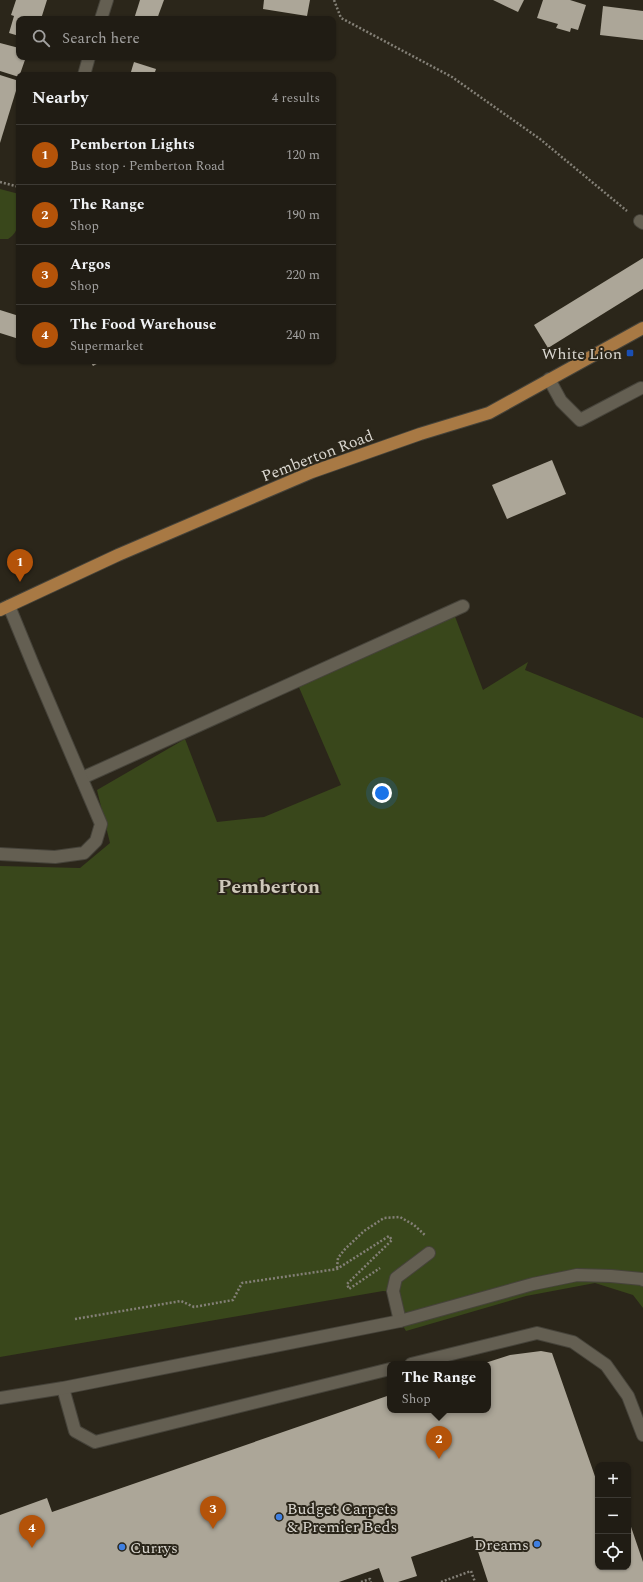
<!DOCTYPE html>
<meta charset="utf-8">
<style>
body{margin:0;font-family:Spectral,serif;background:#2d2922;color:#f1f3f6}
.controls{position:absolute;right:12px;bottom:12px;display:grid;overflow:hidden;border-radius:8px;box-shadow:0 1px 3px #0004}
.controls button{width:36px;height:36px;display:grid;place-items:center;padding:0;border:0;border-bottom:1px solid #3d3a34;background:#201c14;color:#f1f3f6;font:20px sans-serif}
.you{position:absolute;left:382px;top:793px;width:14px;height:14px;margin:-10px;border:3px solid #fff;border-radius:50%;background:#1a73e8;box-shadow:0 0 0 6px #1a73e833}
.badge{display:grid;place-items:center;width:26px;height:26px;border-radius:50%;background:#b45309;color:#fff;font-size:13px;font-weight:700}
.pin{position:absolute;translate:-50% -33px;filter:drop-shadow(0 1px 2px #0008)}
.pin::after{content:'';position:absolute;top:21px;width:14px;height:12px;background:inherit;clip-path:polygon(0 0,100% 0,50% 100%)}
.popup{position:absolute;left:387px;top:1361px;width:104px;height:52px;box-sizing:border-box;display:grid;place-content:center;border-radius:8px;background:#201c14;filter:drop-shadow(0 1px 3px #0005);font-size:13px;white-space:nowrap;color:#a2a1a0}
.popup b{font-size:15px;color:#f1f3f6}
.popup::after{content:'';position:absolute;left:50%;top:100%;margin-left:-8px;border:8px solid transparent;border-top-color:#201c14}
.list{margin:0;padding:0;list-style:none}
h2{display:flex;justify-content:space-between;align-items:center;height:52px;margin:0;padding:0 16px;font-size:17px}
h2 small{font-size:13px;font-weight:400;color:#a2a1a0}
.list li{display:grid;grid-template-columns:26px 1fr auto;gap:12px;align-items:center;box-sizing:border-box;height:60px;padding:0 16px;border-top:1px solid #3d3a34}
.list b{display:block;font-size:15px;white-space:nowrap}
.list p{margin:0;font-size:13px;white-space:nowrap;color:#a2a1a0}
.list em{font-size:13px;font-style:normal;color:#a2a1a0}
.icon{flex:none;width:22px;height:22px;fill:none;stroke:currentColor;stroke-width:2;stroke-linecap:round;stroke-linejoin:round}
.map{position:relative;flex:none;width:643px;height:1582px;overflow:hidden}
.search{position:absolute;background:#201c14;box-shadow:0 1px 3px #0004;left:16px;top:16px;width:320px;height:44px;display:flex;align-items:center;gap:10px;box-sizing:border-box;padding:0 14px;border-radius:8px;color:#a2a1a0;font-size:15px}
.panel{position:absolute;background:#201c14;box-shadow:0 1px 3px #0004;left:16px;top:72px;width:320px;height:292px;border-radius:8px}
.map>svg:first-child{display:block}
.green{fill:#39471b}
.building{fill:#aca698}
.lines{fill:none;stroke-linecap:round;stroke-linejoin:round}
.minor-casing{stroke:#46433a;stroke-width:14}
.major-casing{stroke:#46433a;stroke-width:14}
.path{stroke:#848077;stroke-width:2.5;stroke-dasharray:2 2;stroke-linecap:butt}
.minor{stroke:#645f52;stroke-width:12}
.major{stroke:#a87944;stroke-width:12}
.transit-dot{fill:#1a4fb4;stroke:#2b261a;stroke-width:1.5}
.shop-dot{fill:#3f7fe0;stroke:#2b261a;stroke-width:1.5}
.labels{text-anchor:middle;stroke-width:4;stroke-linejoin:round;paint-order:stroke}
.poi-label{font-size:16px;fill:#d9d6cf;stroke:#2b261a;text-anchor:end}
.street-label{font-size:16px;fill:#d9d6cf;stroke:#2b261a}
.district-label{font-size:20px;font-weight:bold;fill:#cec8ba;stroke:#2b261a}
</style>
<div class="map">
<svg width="643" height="1582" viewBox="0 0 643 1582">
<rect width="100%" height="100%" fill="#2b261a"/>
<!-- green -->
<g class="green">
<path d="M0,189L19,194C19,210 23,230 8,239H0Z"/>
<polygon points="454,614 483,690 528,662 525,670 643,718 643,1308 633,1295 595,1283 526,1296 406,1331 400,1321 393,1292 383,1291 0,1357 0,866 80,868 110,843 97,790 185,739 217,822 264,817 341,785 298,685"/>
</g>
<!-- building -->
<g class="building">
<polygon points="16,0 47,0 41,19 19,19 19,36 9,33 14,16 11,15"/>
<polygon points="140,0 164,0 157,19 134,19"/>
<polygon points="264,0 310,0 307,16 263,9"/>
<polygon points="493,0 524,0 518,12"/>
<polygon points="543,0 570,0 586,5 578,30 571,28 570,32 556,28 558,24 537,18"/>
<polygon points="603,6 643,11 643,40 600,35"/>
<polygon points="0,43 19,48 19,57 26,57 19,77 0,71"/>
<polygon points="134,62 156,69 154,75 130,75"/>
<polygon points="0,75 19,81 0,143"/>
<polygon points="643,258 643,289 548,348 534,325"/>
<polygon points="0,310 19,316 19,339 0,333"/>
<polygon points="90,361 102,361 93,366"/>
<polygon points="552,460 566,494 507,519 492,485"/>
<polygon points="541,1351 552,1353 598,1485 598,1567 628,1567 628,1518 643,1562 643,1582 488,1582 473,1536 411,1557 417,1576 398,1582 384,1582 379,1568 339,1582 0,1582 0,1515 47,1498 52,1512 390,1395 390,1410 488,1410 488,1364 482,1364 510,1355"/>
</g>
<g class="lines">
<!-- minor casing -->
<g class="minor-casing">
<g id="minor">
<polyline points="101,19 107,0"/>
<polyline points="84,75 89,57"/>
<polyline points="640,221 643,223"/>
<polyline points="549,379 561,401 580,420 641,388"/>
<polyline points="82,778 463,606"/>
<polyline points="0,854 55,857 84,853 96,841 101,824 34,667 9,606"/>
<polyline points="400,1321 393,1291 396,1278 429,1253"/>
<polyline points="411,1364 537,1333 573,1342 606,1365 628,1396 643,1435"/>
<polyline points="63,1388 75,1431 95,1442 390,1369"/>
<polyline points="0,1398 63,1388 400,1321 533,1284 577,1275 611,1276 642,1279 643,1280"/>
</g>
</g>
<!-- major casing -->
<g class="major-casing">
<polyline id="major" points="0,610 118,555 312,472 420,434 489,413 643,328"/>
</g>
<!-- path -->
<g class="path">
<polyline points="334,0 341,18 452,77 540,139 627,211"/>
<polyline points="0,182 19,187"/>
<polyline points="337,1268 338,1258 345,1249 364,1231 384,1218 400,1217 414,1225 426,1236"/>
<polyline points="75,1319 181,1301 194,1307 233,1300 242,1283 337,1269 389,1236 392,1240 347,1284 349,1289 380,1268"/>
<polyline points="361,1582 370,1579 371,1582"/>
<polyline points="441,1582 471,1571 475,1582"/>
</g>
<!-- minor -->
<use href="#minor" class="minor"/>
<!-- major -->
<use href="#major" class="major"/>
</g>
<!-- markers -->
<rect class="transit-dot" x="626" y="349" width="8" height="8" rx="2"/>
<g class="shop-dot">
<circle cx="279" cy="1517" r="4"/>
<circle cx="537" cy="1544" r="4"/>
<circle cx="122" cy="1547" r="4"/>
</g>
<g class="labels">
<!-- poi labels -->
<g class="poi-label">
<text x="622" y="359">White Lion</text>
<text x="287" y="1514" text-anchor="start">Budget Carpets<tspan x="287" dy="18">&amp; Premier Beds</tspan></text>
<text x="529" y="1550">Dreams</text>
<text x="130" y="1553" text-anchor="start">Currys</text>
</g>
<!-- street labels -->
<g class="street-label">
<text transform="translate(317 455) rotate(-21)" y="6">Pemberton Road</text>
</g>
<!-- district labels -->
<g class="district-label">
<text x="269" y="893">Pemberton</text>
</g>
</g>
</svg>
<div class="controls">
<button>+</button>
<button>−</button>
<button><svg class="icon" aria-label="locate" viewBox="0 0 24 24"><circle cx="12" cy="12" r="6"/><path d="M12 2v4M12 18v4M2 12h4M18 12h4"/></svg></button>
</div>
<div class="you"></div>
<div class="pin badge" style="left:20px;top:582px">1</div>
<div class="pin badge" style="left:439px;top:1459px">2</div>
<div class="popup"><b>The Range</b>Shop</div>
<div class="pin badge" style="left:213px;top:1529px">3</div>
<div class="pin badge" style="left:32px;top:1548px">4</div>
<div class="search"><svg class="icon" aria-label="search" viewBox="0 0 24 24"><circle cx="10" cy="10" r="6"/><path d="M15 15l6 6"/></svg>Search here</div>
<section class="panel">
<h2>Nearby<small>4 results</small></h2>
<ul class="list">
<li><span class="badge">1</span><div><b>Pemberton Lights</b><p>Bus stop · Pemberton Road</p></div><em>120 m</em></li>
<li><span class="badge">2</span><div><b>The Range</b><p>Shop</p></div><em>190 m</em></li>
<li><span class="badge">3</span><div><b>Argos</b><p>Shop</p></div><em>220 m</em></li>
<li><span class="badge">4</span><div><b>The Food Warehouse</b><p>Supermarket</p></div><em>240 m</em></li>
</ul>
</section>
</div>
